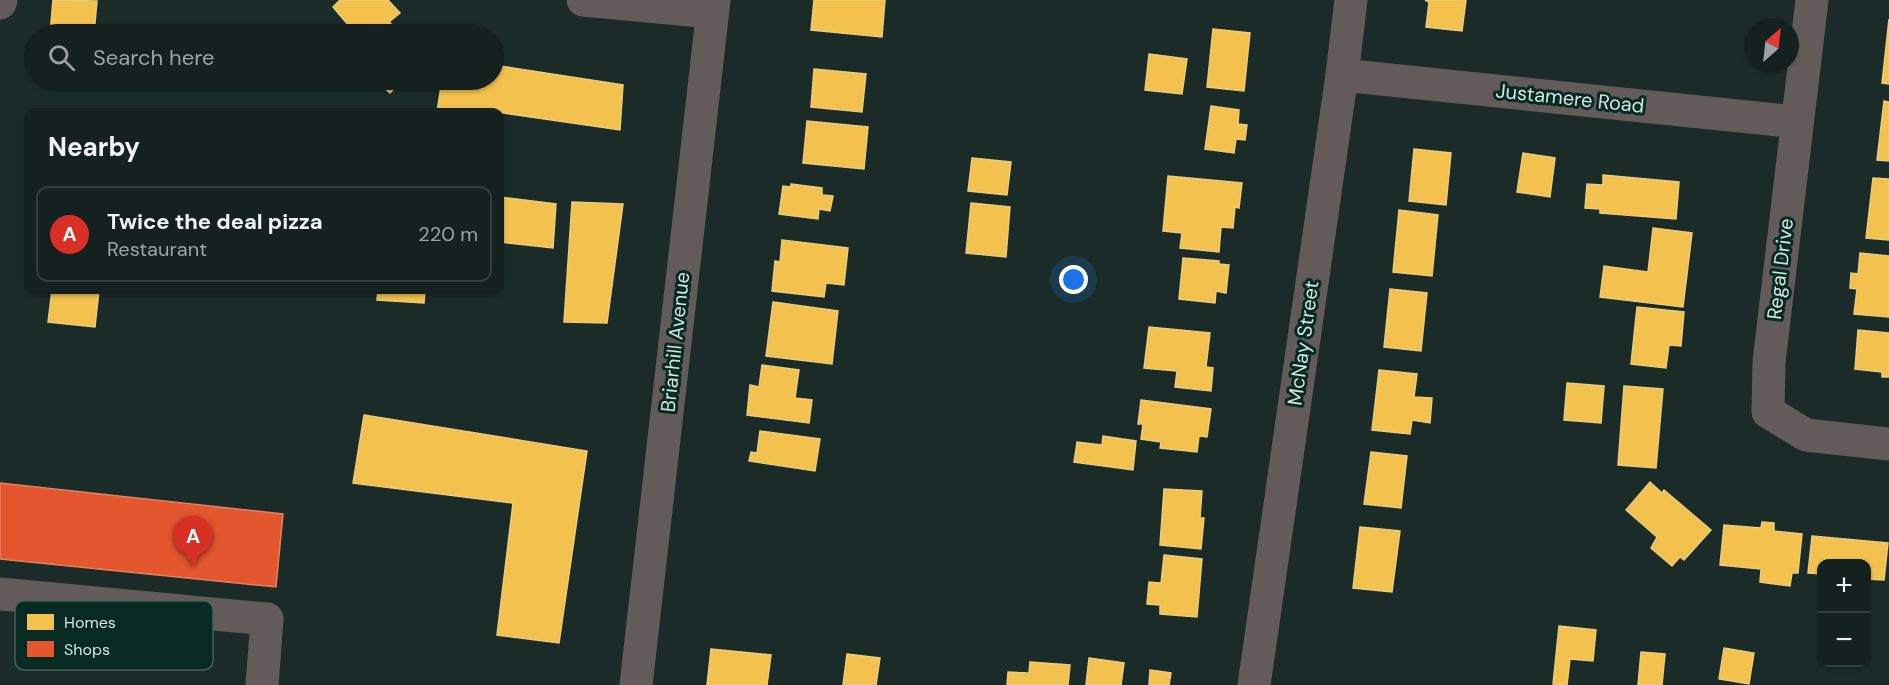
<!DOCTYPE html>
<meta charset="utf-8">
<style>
body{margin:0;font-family:"DM Sans",sans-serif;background:#212e2b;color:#f1f3f6}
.controls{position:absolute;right:18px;bottom:18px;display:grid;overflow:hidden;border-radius:12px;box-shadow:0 2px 4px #0004}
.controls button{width:54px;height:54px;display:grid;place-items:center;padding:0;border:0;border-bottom:2px solid #333e3c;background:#14211e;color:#f1f3f6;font:30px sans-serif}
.compass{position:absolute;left:1745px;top:18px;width:54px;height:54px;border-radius:50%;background:#14211e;box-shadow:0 2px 4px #0004;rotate:27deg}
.you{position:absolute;left:1074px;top:280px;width:21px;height:21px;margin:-15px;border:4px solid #fff;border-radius:50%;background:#1a73e8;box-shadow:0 0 0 9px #1a73e833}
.badge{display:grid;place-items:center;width:39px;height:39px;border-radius:50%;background:#d93025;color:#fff;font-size:20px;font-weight:700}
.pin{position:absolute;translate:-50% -50px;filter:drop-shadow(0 2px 3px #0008)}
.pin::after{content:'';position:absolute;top:32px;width:21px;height:18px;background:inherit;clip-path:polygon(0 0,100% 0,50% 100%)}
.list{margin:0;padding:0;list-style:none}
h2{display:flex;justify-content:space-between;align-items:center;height:78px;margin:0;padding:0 24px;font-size:26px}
h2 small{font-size:20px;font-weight:400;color:#9da3a4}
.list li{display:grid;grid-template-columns:39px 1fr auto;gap:18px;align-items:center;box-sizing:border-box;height:96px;margin:0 12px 12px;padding:0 12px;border:2px solid #333e3c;border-radius:12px}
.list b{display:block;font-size:22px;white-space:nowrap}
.list p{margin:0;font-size:20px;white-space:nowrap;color:#9da3a4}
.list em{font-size:20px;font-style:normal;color:#9da3a4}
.icon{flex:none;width:33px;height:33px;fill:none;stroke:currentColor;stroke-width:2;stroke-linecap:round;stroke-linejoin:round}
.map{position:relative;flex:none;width:1889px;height:685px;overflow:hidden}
.search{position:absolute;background:#14211e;box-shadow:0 2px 4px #0004;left:24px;top:24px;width:480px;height:66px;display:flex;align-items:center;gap:15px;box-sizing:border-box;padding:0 21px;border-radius:33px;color:#9da3a4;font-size:22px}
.panel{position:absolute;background:#14211e;box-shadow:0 2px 4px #0004;left:24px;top:108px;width:480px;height:186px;border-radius:12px}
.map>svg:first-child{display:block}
.homes{fill:#f2c14e;stroke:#e9cc7a;stroke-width:1.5}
.shops{fill:#e4572e;stroke:#df8263;stroke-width:1.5}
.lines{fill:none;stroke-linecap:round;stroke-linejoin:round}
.minor{stroke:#635b59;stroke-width:33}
.labels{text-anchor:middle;stroke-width:6;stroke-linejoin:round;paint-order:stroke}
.street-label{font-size:20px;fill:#d4e6e0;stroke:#072a22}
.key{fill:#072a22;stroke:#44625b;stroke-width:1.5}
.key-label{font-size:16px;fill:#d4e6e0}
</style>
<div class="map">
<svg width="1889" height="685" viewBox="0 0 1889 685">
<rect width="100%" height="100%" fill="#1b2c28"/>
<!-- homes -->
<g class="homes">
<polygon points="53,0 97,1 94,34 50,34"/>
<polygon points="340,0 388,0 400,13 389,22 402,34 356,34 333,7"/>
<polygon points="814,0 885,0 882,37 811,30"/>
<polygon points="1425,0 1466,0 1462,31 1426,27 1429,2"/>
<polygon points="1889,19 1889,84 1882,83"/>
<polygon points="1213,29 1250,33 1244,91 1207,87"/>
<polygon points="1149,54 1187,59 1182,94 1145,90"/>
<polygon points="494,65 623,85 620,130 490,111 489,112 437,112 442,80 494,80"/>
<polygon points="814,69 866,74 862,112 811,107"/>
<polygon points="376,80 402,80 390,93"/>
<polygon points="1884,101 1889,102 1889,161 1877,160"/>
<polygon points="1211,106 1239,110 1238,124 1247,125 1245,140 1236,139 1234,153 1205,149"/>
<polygon points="807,121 868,127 864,169 803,163"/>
<polygon points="1414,149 1451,153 1446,205 1409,201"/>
<polygon points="1523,153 1555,158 1550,197 1517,192"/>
<polygon points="972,158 1011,162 1007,195 968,191"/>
<polygon points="1603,175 1679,182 1676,219 1600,213 1600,209 1585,208 1587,184 1603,185"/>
<polygon points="1168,176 1242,183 1239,208 1235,207 1233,228 1221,227 1219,252 1180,248 1182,233 1163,231"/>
<polygon points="1873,178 1889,179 1889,240 1866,238"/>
<polygon points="791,184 822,188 822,195 833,196 830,211 819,209 818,219 779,214 783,186 791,187"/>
<polygon points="500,197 556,204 553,248 500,242"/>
<polygon points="572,202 623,204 607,323 564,322"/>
<polygon points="971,203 1010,207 1006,257 966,253"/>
<polygon points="1399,210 1438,215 1432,276 1393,272"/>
<polygon points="1653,228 1692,233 1683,307 1600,297 1604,266 1648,272"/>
<polygon points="782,240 848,248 844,285 826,283 824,297 772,291 775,261 780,262"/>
<polygon points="1860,253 1889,256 1889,317 1854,314 1857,289 1850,288 1851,273 1858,274"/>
<polygon points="1183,258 1219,261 1219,264 1229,265 1226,293 1216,291 1215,303 1179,299"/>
<polygon points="1390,289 1427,293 1421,351 1384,347"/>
<polygon points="52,290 99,290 95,327 48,322"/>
<polygon points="246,290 280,290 280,293"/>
<polygon points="378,290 425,290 424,303 377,300"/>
<polygon points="773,302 838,311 832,364 766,356"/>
<polygon points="1637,307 1684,312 1681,346 1669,345 1666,368 1631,364"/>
<polygon points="1149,327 1210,333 1206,367 1213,368 1211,391 1175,387 1177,371 1144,368"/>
<polygon points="1858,330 1889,333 1889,377 1882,377 1882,372 1855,369"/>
<polygon points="762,365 799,370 795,398 812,400 809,423 747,415 750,385 759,387"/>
<polygon points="1379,370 1417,374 1414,397 1432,398 1430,423 1412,420 1410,434 1372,430"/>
<polygon points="1567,383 1604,386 1601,423 1564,420"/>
<polygon points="1624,386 1663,389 1656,468 1618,465"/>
<polygon points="1141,400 1211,409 1207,437 1199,436 1197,452 1160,448 1161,442 1141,439 1143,424 1138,424"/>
<polygon points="364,415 587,451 559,643 497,635 513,503 353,483"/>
<polygon points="760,431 820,439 815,471 749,461 751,452 757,453"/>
<polygon points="1103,436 1136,441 1133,470 1074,462 1077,442 1102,445"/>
<polygon points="1371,452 1407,456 1401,508 1364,504"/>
<polygon points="1650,482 1662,493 1664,490 1711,530 1684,560 1680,557 1672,566 1651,548 1657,537 1626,510"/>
<polygon points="1164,489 1202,491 1200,518 1204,518 1201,549 1160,545"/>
<polygon points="1762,522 1774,523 1774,531 1802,534 1798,573 1792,573 1790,586 1760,582 1761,569 1720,565 1724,525 1761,528"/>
<polygon points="1360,527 1400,531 1392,592 1353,588"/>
<polygon points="1812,536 1888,543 1884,580 1866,579 1866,564 1822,564 1822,574 1808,573"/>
<polygon points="1164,555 1202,559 1197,617 1160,614 1160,605 1147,604 1149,582 1161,583"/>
<polygon points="1559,626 1596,630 1593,661 1570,659 1567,685 1553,684"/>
<polygon points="1724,648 1754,653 1749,684 1719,679"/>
<polygon points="711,649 771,655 767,685 707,685"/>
<polygon points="1641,652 1665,654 1662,685 1638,685"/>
<polygon points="847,654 880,658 876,685 843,685"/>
<polygon points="1089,658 1124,663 1121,685 1086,685"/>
<polygon points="1030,662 1070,665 1068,685 1007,685 1008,672 1029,673"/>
<polygon points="1150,670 1171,673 1169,685 1149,685"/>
</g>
<!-- shops -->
<polygon class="shops" points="0,483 283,514 276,587 0,559"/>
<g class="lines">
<!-- minor -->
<g class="minor">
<polyline points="583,0 712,12"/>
<polyline points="1812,0 1769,362 1768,412 1806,435 1889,444"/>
<polyline points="0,3 1,0"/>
<polyline points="1342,75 1797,122"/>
<polyline points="0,594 267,619 262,685"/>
<polyline points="636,685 714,0"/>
<polyline points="1254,685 1342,75 1351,0"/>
</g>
</g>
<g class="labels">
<!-- street labels -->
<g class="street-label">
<text transform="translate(1570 98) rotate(6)" y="7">Justamere Road</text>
<text transform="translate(1780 269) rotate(-83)" y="7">Regal Drive</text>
<text transform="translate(675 342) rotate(-84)" y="7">Briarhill Avenue</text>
<text transform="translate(1303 343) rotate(-82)" y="7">McNay Street</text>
</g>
</g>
<!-- legend -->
<rect x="15" y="601" width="198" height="69" rx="9" class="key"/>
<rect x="27" y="614" width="27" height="16" fill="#f2c14e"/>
<rect x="27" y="641" width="27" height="16" fill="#e4572e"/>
<g class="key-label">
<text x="64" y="628">Homes</text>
<text x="64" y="655">Shops</text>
</g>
</svg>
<div class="controls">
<button>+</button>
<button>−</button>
</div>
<svg class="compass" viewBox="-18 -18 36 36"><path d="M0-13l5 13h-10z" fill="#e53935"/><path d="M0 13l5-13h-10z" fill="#9da3a4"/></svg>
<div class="you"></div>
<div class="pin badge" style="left:193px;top:566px">A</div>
<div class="search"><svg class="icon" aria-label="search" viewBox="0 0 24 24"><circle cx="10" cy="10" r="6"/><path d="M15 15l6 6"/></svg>Search here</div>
<section class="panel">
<h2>Nearby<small></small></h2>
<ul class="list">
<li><span class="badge">A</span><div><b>Twice the deal pizza</b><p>Restaurant</p></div><em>220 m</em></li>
</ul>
</section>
</div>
